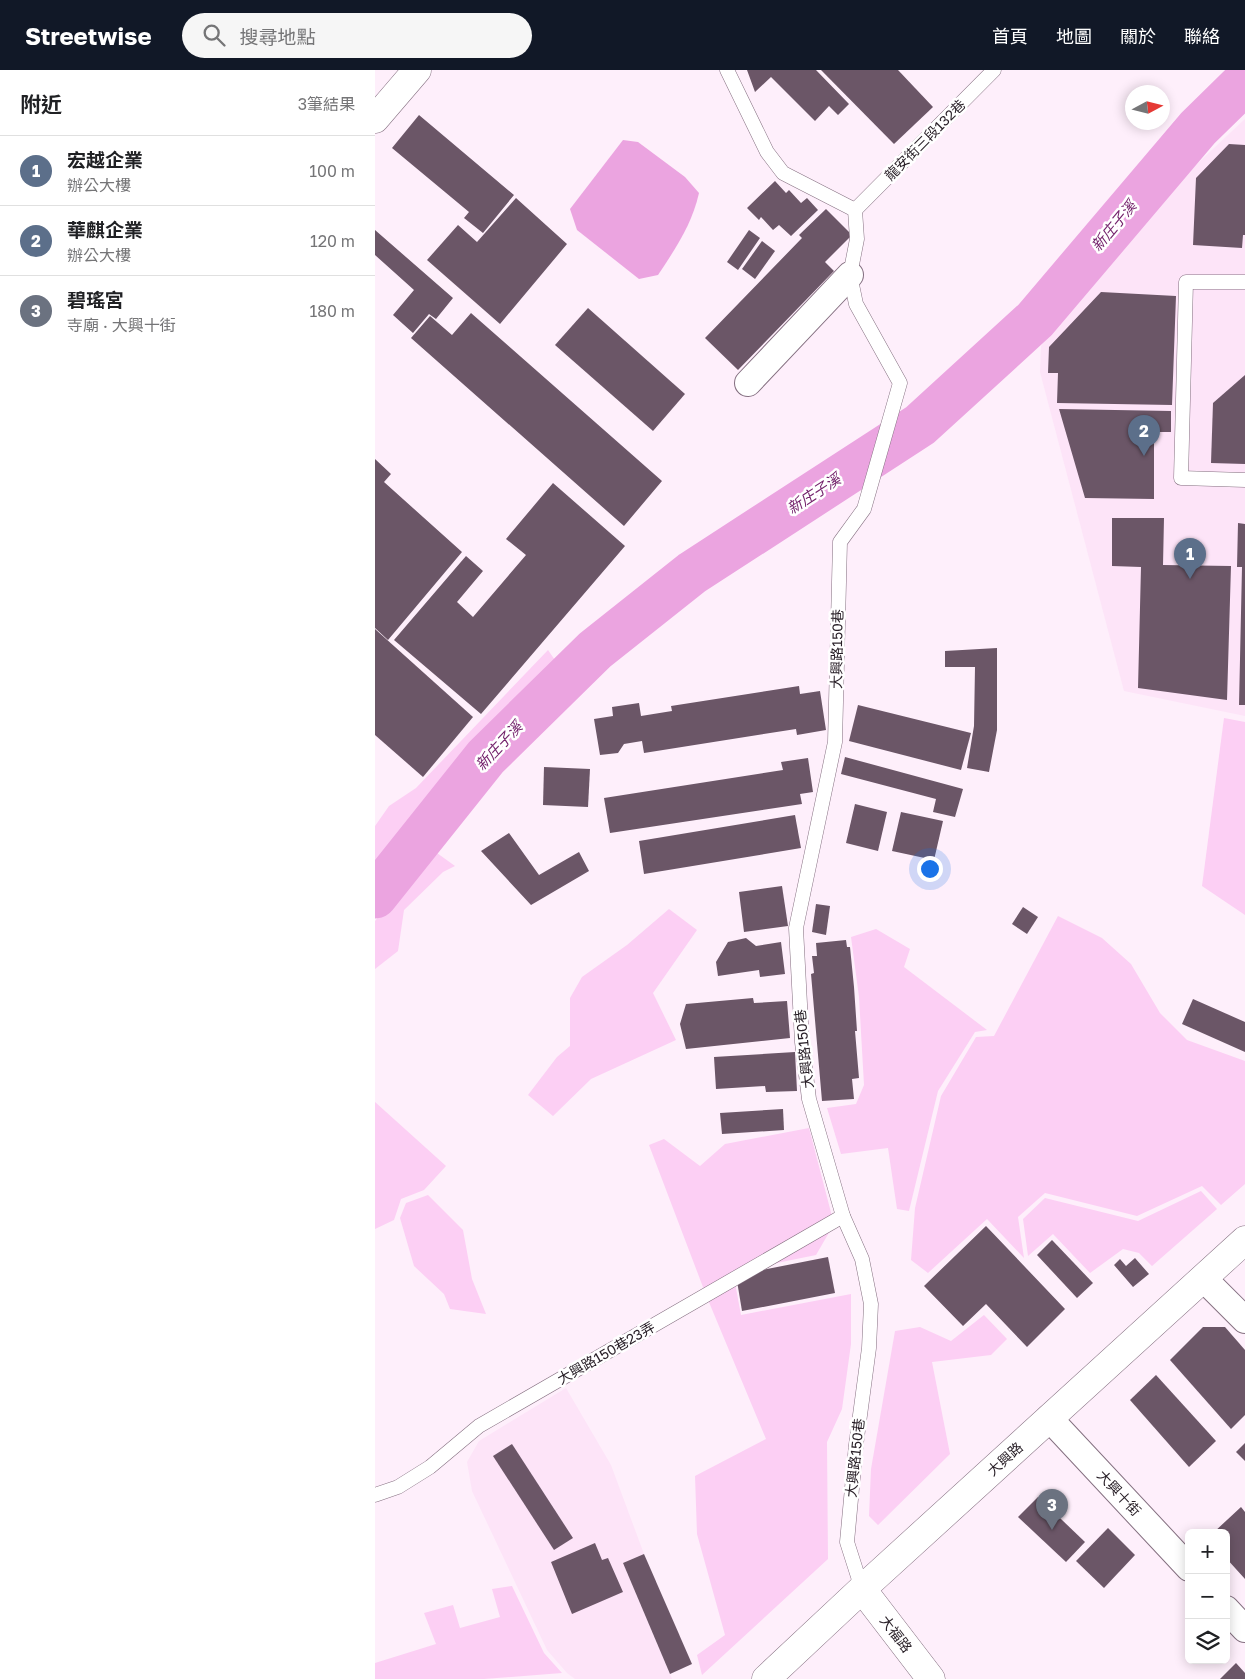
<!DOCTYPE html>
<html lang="zh-TW">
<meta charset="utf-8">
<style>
body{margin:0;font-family:"Golos Text","Noto Sans TC",sans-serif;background:#f6f6f6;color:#202124}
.controls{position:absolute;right:15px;bottom:15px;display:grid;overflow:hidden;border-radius:8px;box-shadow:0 2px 12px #0003}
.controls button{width:45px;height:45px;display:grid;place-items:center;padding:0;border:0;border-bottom:1px solid #e0e0e0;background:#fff;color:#202124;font:25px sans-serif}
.compass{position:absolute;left:750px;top:15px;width:45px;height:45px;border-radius:50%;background:#fff;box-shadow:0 2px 12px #0003;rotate:83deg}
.you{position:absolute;left:554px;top:798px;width:18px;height:18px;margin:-12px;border:4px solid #fff;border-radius:50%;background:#1a73e8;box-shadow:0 0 0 8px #1a73e833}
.badge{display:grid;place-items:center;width:32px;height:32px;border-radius:50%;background:#111827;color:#fff;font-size:16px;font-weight:700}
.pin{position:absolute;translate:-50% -41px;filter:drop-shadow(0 1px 2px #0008)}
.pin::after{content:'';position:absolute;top:26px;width:18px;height:15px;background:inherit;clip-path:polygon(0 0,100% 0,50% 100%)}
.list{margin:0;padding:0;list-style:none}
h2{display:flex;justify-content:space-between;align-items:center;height:65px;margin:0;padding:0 20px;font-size:21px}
h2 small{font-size:16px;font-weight:400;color:#757577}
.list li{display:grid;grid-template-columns:32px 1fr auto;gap:15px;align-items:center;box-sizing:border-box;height:70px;padding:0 20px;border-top:1px solid #e0e0e0}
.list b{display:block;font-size:19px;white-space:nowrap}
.list p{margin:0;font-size:16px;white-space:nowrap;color:#757577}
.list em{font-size:16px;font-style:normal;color:#757577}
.icon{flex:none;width:28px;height:28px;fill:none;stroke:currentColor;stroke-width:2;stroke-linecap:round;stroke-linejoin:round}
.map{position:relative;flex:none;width:870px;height:1609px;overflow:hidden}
header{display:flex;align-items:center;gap:30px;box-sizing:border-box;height:70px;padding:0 25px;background:#111827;color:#fff}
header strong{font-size:24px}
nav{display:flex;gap:28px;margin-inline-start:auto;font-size:18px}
.search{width:350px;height:45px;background:#f6f6f6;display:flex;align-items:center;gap:12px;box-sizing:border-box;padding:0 18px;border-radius:28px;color:#757577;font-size:19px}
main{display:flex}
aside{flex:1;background:#fff}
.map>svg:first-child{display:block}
.built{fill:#fde4f8}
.green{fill:#fccff4}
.water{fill:#eba4e0}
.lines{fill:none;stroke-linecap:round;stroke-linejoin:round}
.river{stroke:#eba4e0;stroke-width:45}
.building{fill:#6b5667}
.lane-casing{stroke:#857081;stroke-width:15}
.street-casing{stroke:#857081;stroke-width:28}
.secondary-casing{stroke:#857081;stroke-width:29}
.lane{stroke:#fff;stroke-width:14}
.street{stroke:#fff;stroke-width:26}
.secondary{stroke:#fff;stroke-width:28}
.labels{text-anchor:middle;stroke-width:5;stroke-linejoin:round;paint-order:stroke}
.street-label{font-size:14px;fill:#271e26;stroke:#fff}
.water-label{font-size:15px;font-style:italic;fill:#74236c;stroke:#fff}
</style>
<header>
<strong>Streetwise</strong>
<div class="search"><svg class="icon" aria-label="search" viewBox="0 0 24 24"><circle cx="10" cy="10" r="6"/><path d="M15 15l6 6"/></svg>搜尋地點</div>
<nav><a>首頁</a><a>地圖</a><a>關於</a><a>聯絡</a></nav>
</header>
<main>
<aside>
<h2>附近<small>3筆結果</small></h2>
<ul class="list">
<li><span class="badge" style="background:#5c6f8a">1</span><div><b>宏越企業</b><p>辦公大樓</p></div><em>100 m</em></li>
<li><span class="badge" style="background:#5c6f8a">2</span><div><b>華麒企業</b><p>辦公大樓</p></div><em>120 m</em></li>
<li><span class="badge" style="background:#6b7280">3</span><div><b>碧瑤宮</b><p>寺廟 · 大興十街</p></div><em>180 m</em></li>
</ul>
</aside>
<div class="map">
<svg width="870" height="1609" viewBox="0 0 870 1609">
<rect width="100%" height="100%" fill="#feeffb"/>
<!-- built -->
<g class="built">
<polygon points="870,49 870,646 749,621 665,302 666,276 713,216 805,110"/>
<polygon points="191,1318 236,1395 269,1484 248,1493 297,1609 200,1609 192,1603 172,1580 97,1421 92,1392 104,1371"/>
</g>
<!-- green -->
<g class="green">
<polygon points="173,580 182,593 57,728 0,806 0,756 14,736 41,718"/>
<polygon points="849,648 870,652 870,845 827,816"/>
<polygon points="55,778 80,796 68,802 29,840 23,881 0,899 0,851 18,829"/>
<polygon points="294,839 322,860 278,923 301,970 216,1009 178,1046 153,1025 182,987 195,976 195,928 207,907 252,875"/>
<polygon points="683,846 727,868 756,894 785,943 812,970 870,991 870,1114 846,1135 827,1116 762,1146 670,1123 643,1147 649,1188 612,1149 553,1203 536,1190 540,1138 566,1026 601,967 619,966"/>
<polygon points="501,859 535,879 529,897 612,960 600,962 563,1021 534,1141 522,1139 513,1078 466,1084 452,1038 481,1034 489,1015 484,927 476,867"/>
<polygon points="0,1032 71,1096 49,1120 26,1129 19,1150 0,1159"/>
<polygon points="434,1058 459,1154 441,1185 358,1202 366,1245 476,1224 476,1274 467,1339 452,1372 453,1489 327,1605 322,1585 350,1565 322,1464 320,1406 391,1369 331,1225 274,1075 289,1069 325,1096 350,1074"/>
<polygon points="826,1121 842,1139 777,1196 764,1183 748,1179 715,1203 678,1164 653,1186 648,1149 670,1128 763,1151"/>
<polygon points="53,1125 88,1160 97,1209 111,1244 75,1239 69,1224 39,1196 25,1148 31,1133"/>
<polygon points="609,1245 632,1269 616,1285 557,1292 575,1384 503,1455 494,1446 496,1399 520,1261 545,1257 576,1271"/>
<polygon points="137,1516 169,1583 187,1603 109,1609 0,1609 0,1593 61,1574 49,1543 78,1535 85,1558 125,1547 117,1519"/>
</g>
<!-- water -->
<path class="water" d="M248,70L263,72L310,107L324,123C317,154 301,178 283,205L264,209L202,160L195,139Z"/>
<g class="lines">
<!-- river -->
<polyline class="river" points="0,826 111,687 220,580 317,503 545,355 660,250 823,58 870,12"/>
</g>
<!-- building -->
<g class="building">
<polygon points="372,0 441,0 474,34 463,45 454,36 440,51 396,7 380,22"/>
<polygon points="446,0 523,0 558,37 519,74"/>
<polygon points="44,45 139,125 108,163 89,148 94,142 17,78"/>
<polygon points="854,74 870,75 870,165 868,165 867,178 818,175 821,108"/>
<polygon points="400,111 411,123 414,120 426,133 432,128 443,140 416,166 404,155 398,160 386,147 384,150 372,138"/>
<polygon points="141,128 192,174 125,254 52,190 83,155 102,172"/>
<polygon points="451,139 477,165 450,192 459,201 363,300 330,268 427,168 424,165"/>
<polygon points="0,160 78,228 61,249 54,244 38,263 18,245 39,220 0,185"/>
<polygon points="374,160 385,168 363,200 352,192"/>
<polygon points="387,171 400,181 380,209 367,199"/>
<polygon points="726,222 801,226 797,335 682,333 683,303 673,303 674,277"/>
<polygon points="213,238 310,324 278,361 180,275"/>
<polygon points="96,243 287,411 249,456 36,268 55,246 77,265"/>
<polygon points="870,305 870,394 836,393 838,333"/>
<polygon points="684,339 796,341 796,362 779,362 779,429 710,428"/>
<polygon points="0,389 16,404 9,412 87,482 13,570 0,558"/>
<polygon points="178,413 250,476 106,644 19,570 91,486 108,501 82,532 98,547 151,485 131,469"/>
<polygon points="737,448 789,448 788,495 856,496 852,630 763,618 766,497 737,496"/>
<polygon points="863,453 870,454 870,635 864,635 867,497 862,497"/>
<polygon points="0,559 98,647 48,707 0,665"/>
<polygon points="622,578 622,660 614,702 592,698 599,656 600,597 570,597 570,581"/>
<polygon points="424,616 425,624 445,621 451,660 422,665 421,659 269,683 267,671 249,674 243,683 225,685 219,649 238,646 237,637 264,633 266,646 297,641 296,636"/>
<polygon points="483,635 596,663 586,700 474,671"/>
<polygon points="470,687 588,719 580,747 558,742 561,729 466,704"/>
<polygon points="433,688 438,722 425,724 427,734 235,763 229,728 408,700 406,692"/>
<polygon points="169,697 215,699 213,737 168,735"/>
<polygon points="480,734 512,742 503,781 471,773"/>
<polygon points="526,742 568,751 559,790 517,781"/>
<polygon points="420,745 426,778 269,804 264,771"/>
<polygon points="134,763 164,805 204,782 214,801 156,835 106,781"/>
<polygon points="407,816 413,856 369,862 364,822"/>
<polygon points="441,834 455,836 451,865 437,862"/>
<polygon points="648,837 663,847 652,864 637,854"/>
<polygon points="371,868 381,876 406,872 410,904 385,907 384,900 343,906 341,892 353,872"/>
<polygon points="471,870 472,877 475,877 479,917 482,961 480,961 484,1008 477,1009 479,1029 447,1031 436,904 439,903 437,886 442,886 441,873"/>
<polygon points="378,928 379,933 412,931 415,968 311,979 305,954 311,934"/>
<polygon points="818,929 870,952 870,982 807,954"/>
<polygon points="420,982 422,1021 391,1022 390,1016 341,1019 339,987"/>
<polygon points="408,1039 409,1060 347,1064 345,1043"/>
<polygon points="611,1156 690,1239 652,1277 611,1234 588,1256 549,1216"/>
<polygon points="677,1170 718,1213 702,1228 662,1185"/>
<polygon points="453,1187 460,1223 367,1241 361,1205"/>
<polygon points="760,1188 774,1204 758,1217 739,1195 745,1189 751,1196"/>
<polygon points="828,1257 850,1257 870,1280 870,1345 856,1359 795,1290"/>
<polygon points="781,1305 841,1371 814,1397 755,1330"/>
<polygon points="870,1373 870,1391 861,1382"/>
<polygon points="137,1374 198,1468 179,1480 118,1386"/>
<polygon points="663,1427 710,1472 691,1492 643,1447"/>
<polygon points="866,1437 870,1442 870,1509 851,1488 851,1463 838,1463"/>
<polygon points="733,1458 760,1485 729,1518 701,1491"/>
<polygon points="220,1473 227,1490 233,1488 248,1522 197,1544 176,1492"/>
<polygon points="269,1484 317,1594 295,1604 248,1493"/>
<polygon points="861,1593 870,1603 870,1609 845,1609"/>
</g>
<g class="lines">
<!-- lane casing -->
<g class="lane-casing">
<g id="lane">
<polyline points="352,0 392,82 408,103 480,140 482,169 475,205 481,234 525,313 489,439 465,472 460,672 421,858 427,972 434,1029 468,1146 487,1189 496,1234 494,1278 481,1375 472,1472 487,1519"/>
<polyline points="480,140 619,0"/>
<polyline points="870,212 811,212 806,408 870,410"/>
<polyline points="0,1425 23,1417 55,1397 104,1356 468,1146"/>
</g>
</g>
<!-- street casing -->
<g class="street-casing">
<g id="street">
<polyline points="373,313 475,205"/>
<polyline points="829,1209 870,1250"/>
<polyline points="674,1348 814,1498"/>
<polyline points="851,1539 870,1559"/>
</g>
</g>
<!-- secondary casing -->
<g class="secondary-casing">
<g id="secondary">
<polyline points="0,49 42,0"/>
<polyline points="487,1519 556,1609"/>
<polyline points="391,1609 487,1519 870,1170"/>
</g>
</g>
<!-- lane -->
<use href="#lane" class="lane"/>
<!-- street -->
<use href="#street" class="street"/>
<!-- secondary -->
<use href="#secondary" class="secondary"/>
</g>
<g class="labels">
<!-- street labels -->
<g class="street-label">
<text transform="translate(550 70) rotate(-45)" y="5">龍安街三段132巷</text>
<text transform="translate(462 579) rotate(-89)" y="5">大興路150巷</text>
<text transform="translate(429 979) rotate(-96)" y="5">大興路150巷</text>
<text transform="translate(231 1283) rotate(-30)" y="5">大興路150巷23弄</text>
<text transform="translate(480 1388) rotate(-84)" y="5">大興路150巷</text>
<text transform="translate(630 1389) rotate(-42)" y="5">大興路</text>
<text transform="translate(744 1423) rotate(47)" y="5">大興十街</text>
<text transform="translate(521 1564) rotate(53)" y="5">大福路</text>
</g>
<!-- water labels -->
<g class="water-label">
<text transform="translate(739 156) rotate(-50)" y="5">新庄子溪</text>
<text transform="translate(439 424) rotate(-33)" y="5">新庄子溪</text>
<text transform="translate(124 676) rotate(-47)" y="5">新庄子溪</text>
</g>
</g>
</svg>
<div class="controls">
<button>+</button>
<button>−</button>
<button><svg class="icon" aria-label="layers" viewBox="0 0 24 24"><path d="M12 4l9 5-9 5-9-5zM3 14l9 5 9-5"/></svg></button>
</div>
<svg class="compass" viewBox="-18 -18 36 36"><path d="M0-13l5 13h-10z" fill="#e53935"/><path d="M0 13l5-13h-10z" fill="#757577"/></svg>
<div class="you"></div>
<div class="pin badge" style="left:815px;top:509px;background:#5c6f8a">1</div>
<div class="pin badge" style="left:769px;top:386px;background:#5c6f8a">2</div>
<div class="pin badge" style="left:677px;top:1460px;background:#6b7280">3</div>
</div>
</main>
